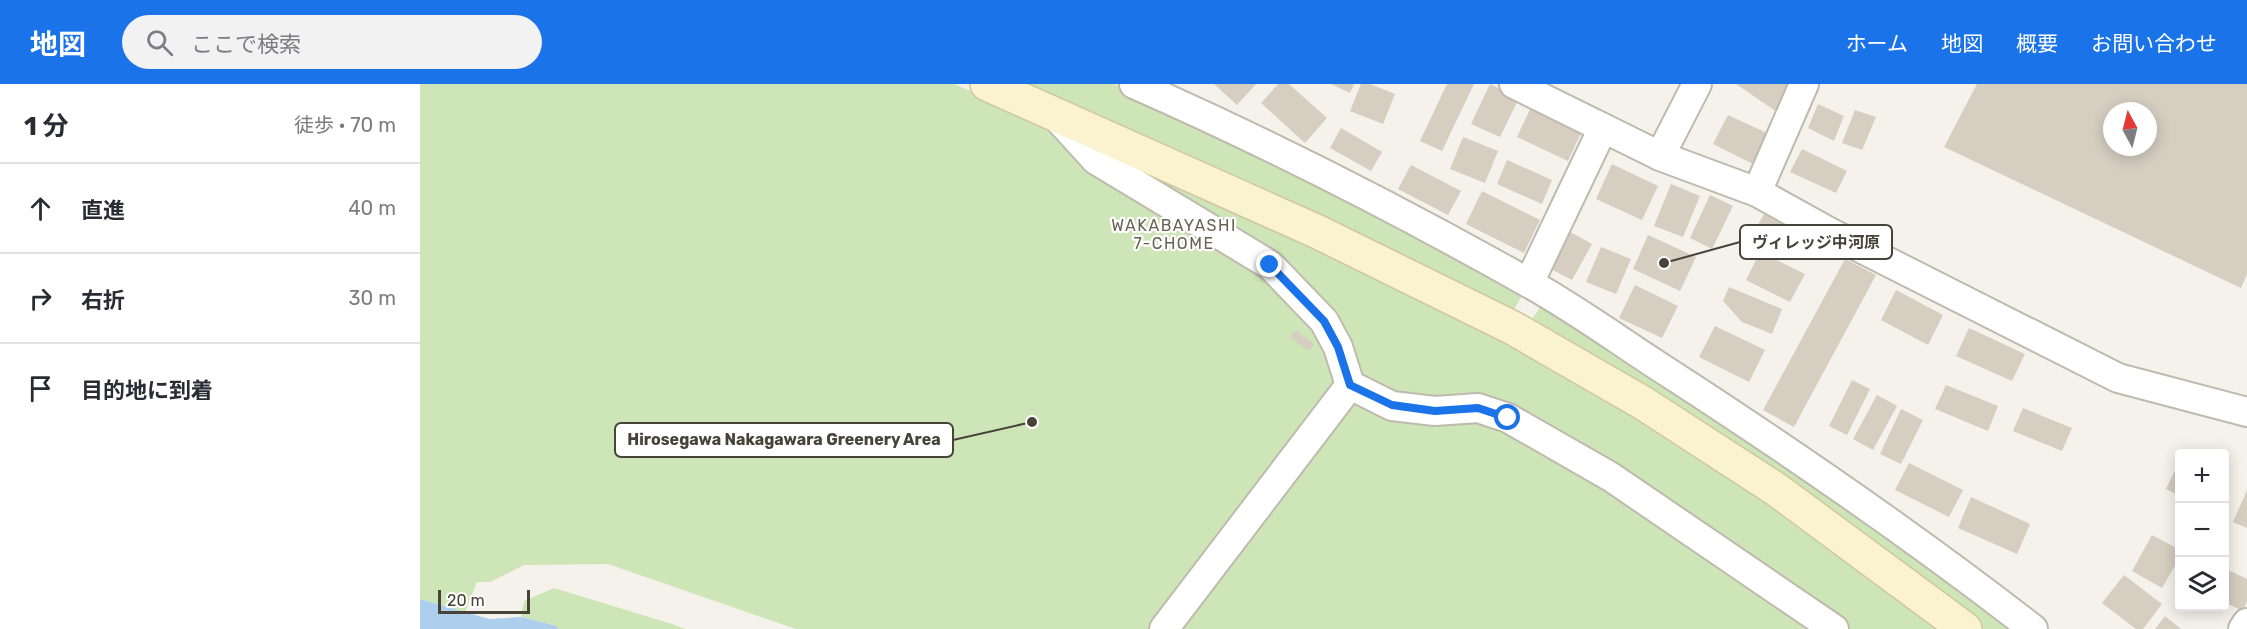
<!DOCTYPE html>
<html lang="ja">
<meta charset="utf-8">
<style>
body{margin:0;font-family:Rubik,"Noto Sans JP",sans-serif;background:#f2f2f3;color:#2b2b33}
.controls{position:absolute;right:18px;bottom:18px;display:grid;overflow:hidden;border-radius:6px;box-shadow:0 3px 15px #0003}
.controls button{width:54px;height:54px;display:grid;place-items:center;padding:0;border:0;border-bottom:2px solid #e1e1e2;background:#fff;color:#2b2b33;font:30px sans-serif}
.compass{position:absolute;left:1683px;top:18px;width:54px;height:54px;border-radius:50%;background:#fff;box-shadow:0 3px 15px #0003;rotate:353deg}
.scale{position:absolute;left:18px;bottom:15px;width:92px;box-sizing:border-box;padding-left:6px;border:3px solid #484339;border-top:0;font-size:16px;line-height:21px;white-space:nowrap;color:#484339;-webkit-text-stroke:4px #fff;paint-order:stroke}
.stop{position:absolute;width:18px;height:18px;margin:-14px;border:4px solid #1a73e8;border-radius:50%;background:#fff}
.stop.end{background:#1a73e8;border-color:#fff;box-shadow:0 2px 6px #0008}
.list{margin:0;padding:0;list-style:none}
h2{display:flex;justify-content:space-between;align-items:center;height:78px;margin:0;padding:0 24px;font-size:26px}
h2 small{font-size:20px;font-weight:400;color:#7c7c81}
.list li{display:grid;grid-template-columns:39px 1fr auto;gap:18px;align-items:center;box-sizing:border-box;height:90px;padding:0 24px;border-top:2px solid #e1e1e2}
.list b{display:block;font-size:22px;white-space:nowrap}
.list em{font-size:20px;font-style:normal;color:#7c7c81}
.icon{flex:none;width:33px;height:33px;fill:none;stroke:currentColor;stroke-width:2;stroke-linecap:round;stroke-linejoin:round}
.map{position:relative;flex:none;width:1827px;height:545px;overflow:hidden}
header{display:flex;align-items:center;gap:36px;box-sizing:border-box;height:84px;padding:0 30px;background:#1a73e8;color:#fff}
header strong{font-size:28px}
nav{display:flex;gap:33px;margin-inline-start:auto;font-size:21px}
.search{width:420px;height:54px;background:#f2f2f3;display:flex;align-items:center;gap:15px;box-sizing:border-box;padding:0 21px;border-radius:33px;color:#7c7c81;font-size:22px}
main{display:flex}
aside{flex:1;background:#fff}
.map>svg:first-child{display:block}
.green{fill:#cee5b7}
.water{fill:#adceec}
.building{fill:#d5cec1;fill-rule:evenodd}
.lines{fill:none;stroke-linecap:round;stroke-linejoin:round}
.street-casing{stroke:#bfbaae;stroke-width:32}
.secondary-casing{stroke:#d0c79e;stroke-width:36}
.street{stroke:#fff;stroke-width:28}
.secondary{stroke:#fbf3cf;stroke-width:33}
.route{stroke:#1a73e8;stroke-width:8}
.labels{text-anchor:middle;stroke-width:4.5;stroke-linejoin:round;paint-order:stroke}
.neighbourhood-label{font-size:16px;letter-spacing:1.5px;fill:#6a6251;stroke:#fff}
.leader{fill:none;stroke:#484339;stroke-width:2}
.callout-dot{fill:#484339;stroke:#fff;stroke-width:2}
.callout{fill:#fff;stroke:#484339;stroke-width:2}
.callout-label{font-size:16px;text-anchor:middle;font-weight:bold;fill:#484339}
</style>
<header>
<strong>地図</strong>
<div class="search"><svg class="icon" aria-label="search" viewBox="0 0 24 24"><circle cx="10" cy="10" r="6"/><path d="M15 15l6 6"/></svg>ここで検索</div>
<nav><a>ホーム</a><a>地図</a><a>概要</a><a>お問い合わせ</a></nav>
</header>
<main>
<aside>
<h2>1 分<small>徒歩 · 70 m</small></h2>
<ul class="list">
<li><svg class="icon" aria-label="ahead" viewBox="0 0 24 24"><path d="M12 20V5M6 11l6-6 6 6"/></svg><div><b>直進</b></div><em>40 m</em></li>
<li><svg class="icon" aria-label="right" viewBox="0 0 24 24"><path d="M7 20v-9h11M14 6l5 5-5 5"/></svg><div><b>右折</b></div><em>30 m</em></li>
<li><svg class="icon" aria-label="arrive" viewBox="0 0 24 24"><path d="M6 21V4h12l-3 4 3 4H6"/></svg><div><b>目的地に到着</b></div></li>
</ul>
</aside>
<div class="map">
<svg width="1827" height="545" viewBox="0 0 1827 545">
<rect width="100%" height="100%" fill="#f4f2eb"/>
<!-- green -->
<g class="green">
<polygon points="0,0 534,0 693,68 1098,262 1348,415 1522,545 376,545 188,480 104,481 70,498 57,498 45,528 0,515"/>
<polygon points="601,0 694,0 821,57 1105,207 1092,229"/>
<polygon points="1123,219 1609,545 1564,545 1493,490 1109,240"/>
<polygon points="134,504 252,540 266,545 138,545 136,542 101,533 104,517"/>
</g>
<!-- water -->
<polygon class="water" points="0,515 69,535 101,533 137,542 138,545 0,545"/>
<!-- building -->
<g class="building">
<polygon points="794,0 836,0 817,21"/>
<polygon points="858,0 869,0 907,34 885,59 841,19"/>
<polygon points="911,0 934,0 930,9"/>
<polygon points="941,0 950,0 975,10 963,40 930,27"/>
<polygon points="1027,0 1054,0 1022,67 1000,57"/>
<polygon points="1070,0 1099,14 1080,53 1051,40"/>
<polygon points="1316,0 1372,0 1357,28"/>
<path d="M1557,0H1827V190L1821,204L1524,63ZM1692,27H1728V63H1692Z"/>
<polygon points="1398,20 1424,32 1414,57 1388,44"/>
<polygon points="1111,23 1162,47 1148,77 1097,53"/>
<polygon points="1435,26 1456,33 1442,66 1422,59"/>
<polygon points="1308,31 1349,50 1333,80 1293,60"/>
<polygon points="921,44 962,68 951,87 910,64"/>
<polygon points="1043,53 1078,67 1065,99 1030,85"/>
<polygon points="1382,65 1427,87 1416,109 1370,88"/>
<polygon points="1087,76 1132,96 1122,120 1077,100"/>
<polygon points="1192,80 1238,102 1222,136 1176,115"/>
<polygon points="991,81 1041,107 1028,131 978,105"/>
<polygon points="1251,100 1280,112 1263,153 1234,142"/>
<polygon points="1062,107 1120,136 1104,169 1046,140"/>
<polygon points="1290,111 1313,122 1292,165 1270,154"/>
<polygon points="1344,130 1385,152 1373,174 1332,152"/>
<polygon points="1145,145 1172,160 1152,196 1125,182"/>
<polygon points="1228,151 1276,173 1260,207 1213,185"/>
<polygon points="1181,163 1211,175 1196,210 1166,198"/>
<polygon points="1340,168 1385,190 1370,218 1326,196"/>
<polygon points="1425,175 1456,191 1374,343 1343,326"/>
<polygon points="1215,201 1258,222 1242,254 1199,234"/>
<polygon points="1309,203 1362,225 1352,250 1322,238 1303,217"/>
<polygon points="1476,206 1523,231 1508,261 1461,236"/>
<polygon points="1295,242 1345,266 1329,298 1279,273"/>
<polygon points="1549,244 1605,270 1592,297 1536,272"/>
<polygon points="876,246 894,260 888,267 870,253"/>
<polygon points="1432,296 1450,305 1427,351 1409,342"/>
<polygon points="1526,301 1578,322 1568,347 1515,325"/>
<polygon points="1457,311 1477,322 1453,366 1433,355"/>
<polygon points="1603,324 1652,344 1642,367 1593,347"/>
<polygon points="1481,325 1503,336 1481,380 1460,370"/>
<polygon points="1760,376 1760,412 1746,405"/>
<polygon points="1489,379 1543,406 1529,433 1475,406"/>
<polygon points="1827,406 1827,444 1813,438"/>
<polygon points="1551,413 1610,440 1597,470 1538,444"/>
<polygon points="1732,451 1760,466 1760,473 1742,504 1712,487"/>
<polygon points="1804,484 1827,495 1827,518 1823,527 1804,518"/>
<polygon points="1704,491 1742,520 1723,545 1716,545 1682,519"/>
<polygon points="1745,532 1761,545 1735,545"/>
</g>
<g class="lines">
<!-- street casing -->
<g class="street-casing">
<g id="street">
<path d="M714,0C848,59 979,126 1107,198C1156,225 1202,259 1249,289C1374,370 1496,454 1613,545"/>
<polyline points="1094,0 1240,72 1337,108 1411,149 1698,294 1827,328"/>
<polyline points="635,31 676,76 850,181 904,237 918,263 930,301"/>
<polyline points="1240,72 1277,0"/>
<polyline points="1337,108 1384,0"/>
<polyline points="1109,199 1183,44"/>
<polyline points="744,545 930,301 972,322 1015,327 1058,324 1088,334 1191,393 1414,545"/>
<polyline points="1823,545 1827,539"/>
</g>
</g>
<!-- secondary casing -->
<g class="secondary-casing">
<polyline id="secondary" points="567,0 898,148 1093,244 1223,319 1357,406 1545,545"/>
</g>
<!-- street -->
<use href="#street" class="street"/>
<!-- secondary -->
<use href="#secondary" class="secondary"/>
</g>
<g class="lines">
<!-- route -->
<polyline class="route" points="850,181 904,237 918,263 930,301 972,321 1015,327 1058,324 1088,334"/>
</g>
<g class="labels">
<!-- neighbourhood labels -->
<g class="neighbourhood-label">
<text x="754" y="147">WAKABAYASHI<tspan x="754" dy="18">7-CHOME</tspan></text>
</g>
</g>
<!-- callouts -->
<path class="leader" d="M1244 179L1320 158M612 338L533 356"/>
<g class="callout-dot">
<circle cx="1244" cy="179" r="6"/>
<circle cx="612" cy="338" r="6"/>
</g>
<g class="callout">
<rect x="1320" y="141" width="152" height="34" rx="6"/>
<rect x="195" y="339" width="338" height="34" rx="6"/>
</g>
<g class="callout-label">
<text x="1396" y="164">ヴィレッジ中河原</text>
<text x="364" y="361">Hirosegawa Nakagawara Greenery Area</text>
</g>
</svg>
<div class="controls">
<button>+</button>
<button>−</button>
<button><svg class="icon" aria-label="layers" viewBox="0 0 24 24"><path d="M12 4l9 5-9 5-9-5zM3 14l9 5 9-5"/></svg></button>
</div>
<svg class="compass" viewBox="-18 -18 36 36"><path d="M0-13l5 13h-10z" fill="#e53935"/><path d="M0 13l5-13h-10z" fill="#7c7c81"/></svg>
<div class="scale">20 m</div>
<div class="stop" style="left:1088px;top:334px"></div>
<div class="stop end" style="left:850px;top:181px"></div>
</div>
</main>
